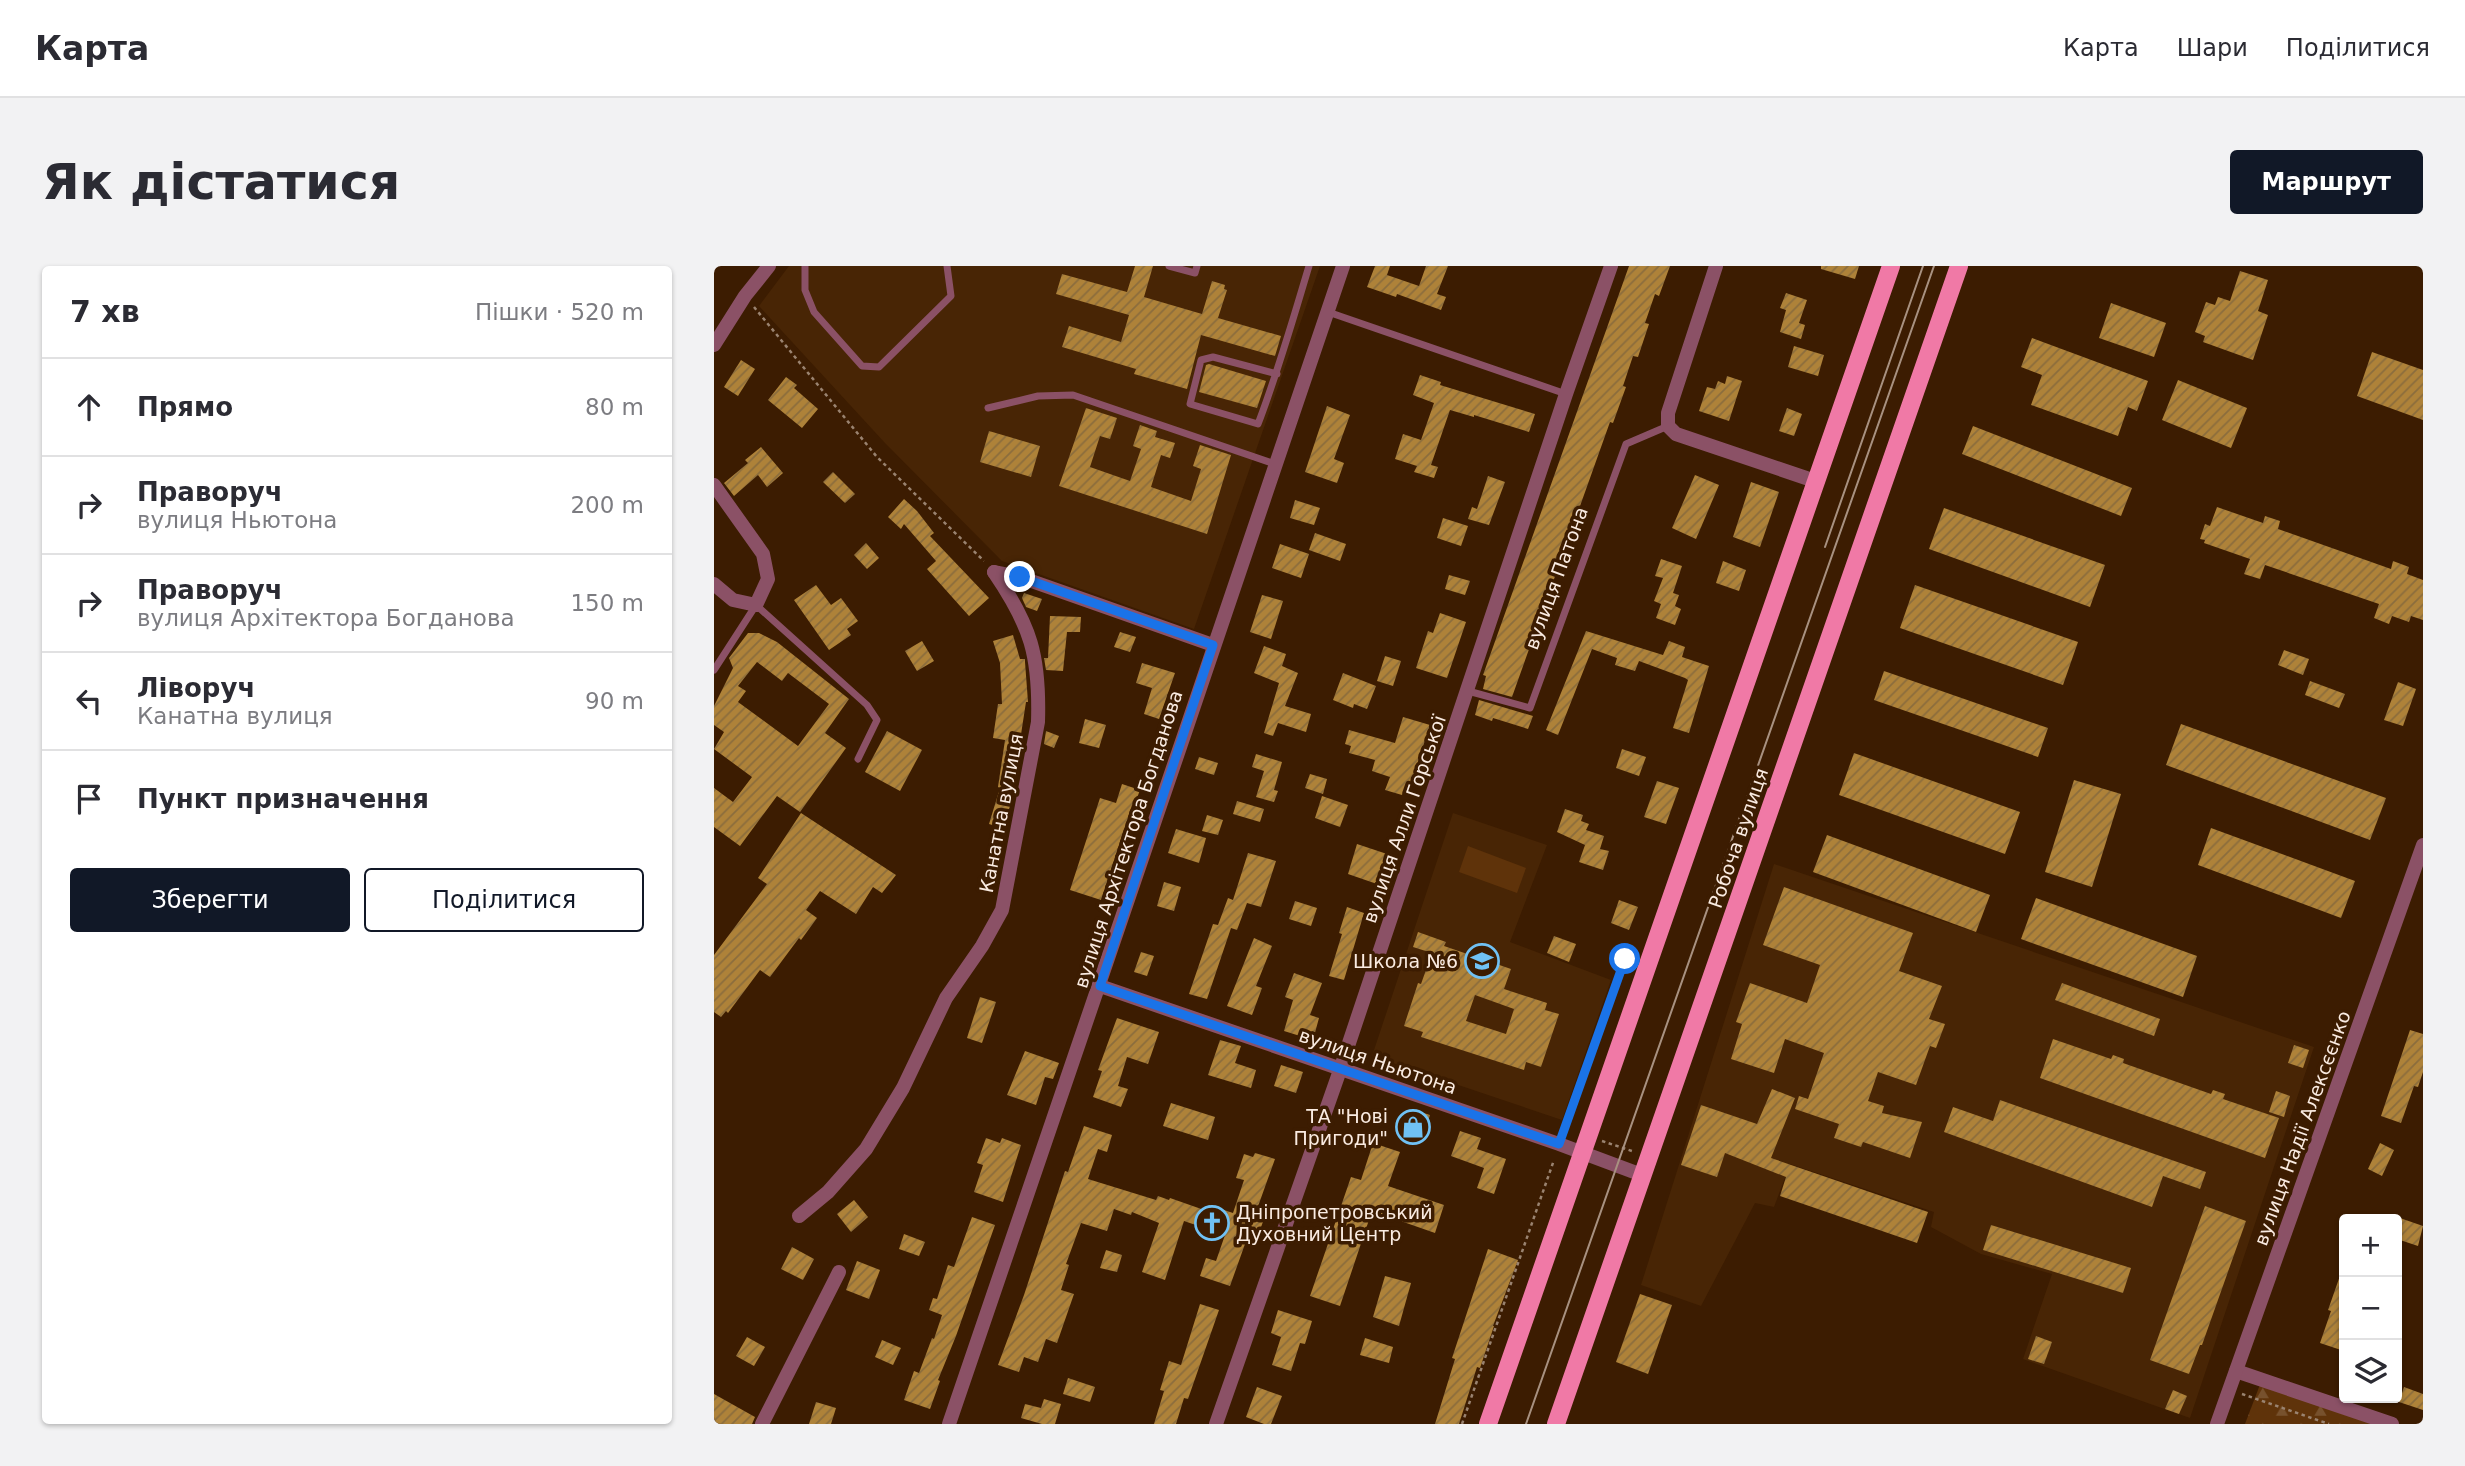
<!DOCTYPE html>
<html lang="uk">
<meta charset="utf-8">
<style>
body{margin:0;font-family:"DejaVu Sans",sans-serif;background:#f2f2f3;color:#2b2b33}
.controls{position:absolute;right:21px;bottom:21px;display:grid;overflow:hidden;border-radius:7px;box-shadow:0 2px 5px #0004}
.controls button{width:63px;height:63px;display:grid;place-items:center;padding:0;border:0;border-bottom:2px solid #e1e1e2;background:#fff;color:#2b2b33;font:35px sans-serif}
.stop{position:absolute;width:21px;height:21px;margin:-16px;border:5px solid #1a73e8;border-radius:50%;background:#fff}
.stop.end{background:#1a73e8;border-color:#fff;box-shadow:0 2px 7px #0008}
.list{margin:0;padding:0;list-style:none}
h2{display:flex;justify-content:space-between;align-items:center;height:91px;margin:0;padding:0 28px;font-size:30px}
h2 small{font-size:23px;font-weight:400;color:#7c7c81}
.list li{display:grid;grid-template-columns:46px 1fr auto;gap:21px;align-items:center;box-sizing:border-box;height:98px;padding:0 28px;border-top:2px solid #e1e1e2}
.list b{display:block;font-size:26px;white-space:nowrap}
.list p{margin:0;font-size:23px;white-space:nowrap;color:#7c7c81}
.list em{font-size:23px;font-style:normal;color:#7c7c81}
.actions{display:flex;gap:14px;padding:21px 28px}
.actions a{flex:1;padding:16px 0;border:2px solid #111827;border-radius:7px;text-align:center;font-size:24px;color:#111827}
.actions .main{background:#111827;color:#fff}
.icon{flex:none;width:38px;height:38px;fill:none;stroke:currentColor;stroke-width:2;stroke-linecap:round;stroke-linejoin:round}
.map{position:relative;flex:none;width:1709px;height:1158px;overflow:hidden;border-radius:7px}
header{display:flex;align-items:center;gap:42px;box-sizing:border-box;height:98px;padding:0 35px;background:#fff;border-bottom:2px solid #e1e1e2}
header strong{font-size:33px}
nav{display:flex;gap:38px;margin-inline-start:auto;font-size:24px}
.intro{display:flex;align-items:center;justify-content:space-between;box-sizing:border-box;height:168px;padding:0 42px}
h1{margin:0;font-size:49px}
.button{padding:18px 32px;border-radius:7px;background:#111827;color:#fff;font-size:24px;font-weight:700}
main{display:flex;gap:42px;padding:0 42px}
aside{flex:1;background:#fff;border-radius:7px;box-shadow:0 2px 5px #0004}
.map>svg:first-child{display:block}
.built{fill:#482505}
.forest{fill:url(#forest-firs)}
.pitch{fill:#5f330a}
.building{fill:url(#building-hatch);fill-rule:evenodd}
.lines{fill:none;stroke-linecap:round;stroke-linejoin:round}
.path{stroke:#9a8370;stroke-width:2.5;stroke-dasharray:3.5 3.5;stroke-linecap:butt}
.service{stroke:#8b5166;stroke-width:7}
.minor{stroke:#8b5166;stroke-width:14}
.primary{stroke:#f079a6;stroke-width:18}
.tram{stroke:#a89180;stroke-width:2}
.route{stroke:#1a73e8;stroke-width:9}
.labels{text-anchor:middle;stroke-width:7;stroke-linejoin:round;paint-order:stroke}
.street-label{font-size:19px;fill:#faebe1;stroke:#3c1c01}
.poi-label{font-size:19px;fill:#faebe1;stroke:#3c1c01;text-anchor:end}
</style>
<header>
<strong>Карта</strong>
<nav><a>Карта</a><a>Шари</a><a>Поділитися</a></nav>
</header>
<div class="intro"><h1>Як дістатися</h1><a class="button">Маршрут</a></div>
<main>
<aside>
<h2>7 хв<small>Пішки · 520 m</small></h2>
<ul class="list">
<li><svg class="icon" aria-label="ahead" viewBox="0 0 24 24"><path d="M12 20V5M6 11l6-6 6 6"/></svg><div><b>Прямо</b></div><em>80 m</em></li>
<li><svg class="icon" aria-label="right" viewBox="0 0 24 24"><path d="M7 20v-9h11M14 6l5 5-5 5"/></svg><div><b>Праворуч</b><p>вулиця Ньютона</p></div><em>200 m</em></li>
<li><svg class="icon" aria-label="right" viewBox="0 0 24 24"><path d="M7 20v-9h11M14 6l5 5-5 5"/></svg><div><b>Праворуч</b><p>вулиця Архітектора Богданова</p></div><em>150 m</em></li>
<li><svg class="icon" aria-label="left" viewBox="0 0 24 24"><path d="M17 20v-9H6M10 6l-5 5 5 5"/></svg><div><b>Ліворуч</b><p>Канатна вулиця</p></div><em>90 m</em></li>
<li><svg class="icon" aria-label="arrive" viewBox="0 0 24 24"><path d="M6 21V4h12l-3 4 3 4H6"/></svg><div><b>Пункт призначення</b></div></li>
</ul>
<div class="actions"><a class="main">Зберегти</a><a>Поділитися</a></div>
</aside>
<div class="map">
<svg width="1709" height="1158" viewBox="0 0 1709 1158">
<defs>
<pattern id="forest-firs" width="22" height="20" patternUnits="userSpaceOnUse" patternTransform="scale(1.75)"><rect width="22" height="20" fill="#5f330a"/><path d="M5 1l3.5 6h-7zM16 11l3.5 6h-7z" fill="#77512d"/></pattern>
<pattern id="building-hatch" width="6" height="6" patternUnits="userSpaceOnUse" patternTransform="scale(1.75)"><rect width="6" height="6" fill="#ae8239"/><path d="M-1 1l2-2M0 6l6-6M5 7l2-2" fill="none" stroke="#8b6d3d"/></pattern>
</defs>
<rect width="100%" height="100%" fill="#3c1c01"/>
<!-- built -->
<g class="built">
<polygon points="75,0 606,0 480,363 288,295 171,177 45,40"/>
<polygon points="739,547 833,579 796,676 897,714 848,854 658,790"/>
<polygon points="1060,598 1600,781 1476,1152 1309,1093 1338,1008 1267,988 1217,961 1220,946 1076,898 1060,941 1041,937 987,1040 927,1019"/>
</g>
<!-- forest -->
<polygon class="forest" points="1547,1116 1668,1158 1531,1158"/>
<!-- pitch -->
<polygon class="pitch" points="754,580 812,602 803,627 745,606"/>
<!-- building -->
<g class="building">
<polygon points="421,0 439,0 430,31 488,48 498,15 511,19 510,23 513,24 504,52 567,70 561,90 487,69 473,123 420,108 422,103 348,81 355,60 407,76 415,49 342,28 348,8 413,26"/>
<polygon points="661,0 676,0 673,9 705,20 712,0 734,0 723,28 732,31 727,44 683,28 682,31 653,21"/>
<polygon points="915,0 956,0 945,30 941,28 931,57 935,58 924,91 919,90 909,120 912,121 899,157 896,156 798,431 769,423 772,410 769,409"/>
<polygon points="1107,0 1145,0 1141,13 1107,3"/>
<polygon points="1526,5 1554,14 1544,45 1554,49 1539,94 1489,76 1491,70 1481,66 1492,36 1501,39 1504,31 1516,35"/>
<polygon points="1072,27 1093,34 1085,57 1091,59 1087,73 1066,66 1072,44 1066,42"/>
<polygon points="1397,37 1452,57 1440,91 1385,72"/>
<polygon points="1318,72 1434,115 1423,145 1414,141 1404,170 1317,139 1328,109 1307,101"/>
<polygon points="1080,80 1110,89 1104,110 1074,101"/>
<polygon points="1658,86 1709,104 1709,154 1643,130"/>
<polygon points="27,94 41,103 24,130 10,121"/>
<polygon points="495,98 552,115 543,142 485,126 492,99"/>
<polygon points="706,109 727,116 726,119 821,148 815,166 760,149 760,151 736,144 717,199 724,201 720,212 700,206 703,200 681,193 689,168 707,174 720,137 699,129"/>
<polygon points="1013,110 1028,115 1015,155 985,145 993,121 1001,123 1004,115 1011,118"/>
<polygon points="72,111 83,119 80,122 104,143 88,162 54,134"/>
<polygon points="1464,114 1533,142 1517,182 1448,154"/>
<polygon points="613,140 636,149 620,193 630,197 623,217 591,206"/>
<polygon points="372,142 403,152 396,173 386,170 376,201 416,215 427,183 419,180 426,159 443,165 441,171 461,177 456,192 447,189 437,221 477,235 487,203 479,200 486,179 517,189 493,268 345,220"/>
<polygon points="1073,142 1088,148 1080,170 1065,165"/>
<polygon points="1259,160 1418,222 1407,250 1248,188"/>
<polygon points="275,165 326,180 317,211 266,196"/>
<polygon points="47,181 69,207 53,221 44,209 20,230 10,217 34,197 31,194"/>
<polygon points="119,206 141,228 131,237 109,216"/>
<polygon points="981,209 1005,219 982,273 958,262"/>
<polygon points="774,210 791,216 775,259 754,253 758,241 763,243"/>
<polygon points="1037,216 1065,226 1046,281 1019,271"/>
<polygon points="190,233 203,245 220,267 216,270 275,332 255,350 213,303 222,295 190,258 187,263 174,251"/>
<polygon points="581,234 606,242 600,259 576,252"/>
<polygon points="1503,241 1549,257 1551,250 1566,255 1564,263 1677,303 1679,295 1695,301 1693,308 1709,314 1709,354 1697,350 1695,356 1678,350 1675,358 1660,352 1665,338 1551,299 1546,313 1530,308 1536,293 1490,277 1491,274 1486,273 1491,258 1496,260"/>
<polygon points="1230,242 1391,299 1376,341 1215,283"/>
<polygon points="729,252 754,260 747,280 723,272"/>
<polygon points="601,267 632,278 626,295 595,284"/>
<polygon points="152,277 165,292 153,303 140,289"/>
<polygon points="566,278 595,288 587,312 558,302"/>
<polygon points="947,293 968,300 959,327 965,329 961,340 967,343 961,359 942,352 947,338 940,335 949,312 941,310"/>
<polygon points="1009,295 1032,304 1025,325 1002,317"/>
<polygon points="735,309 756,315 751,329 731,323"/>
<polygon points="102,319 117,339 127,332 144,355 133,363 137,369 115,384 80,334"/>
<polygon points="1201,319 1364,376 1349,419 1186,362"/>
<polygon points="310,327 328,333 323,345 312,341 308,332"/>
<polygon points="548,329 569,335 557,373 536,366"/>
<polygon points="726,347 752,356 733,412 702,402 714,365 719,367"/>
<polygon points="336,350 367,351 366,366 353,366 349,405 332,404 330,392 334,392"/>
<polygon points="872,365 949,389 955,375 971,381 968,391 995,400 975,467 959,462 974,414 971,412 925,395 921,405 901,399 903,392 878,383 844,469 832,464"/>
<polygon points="406,366 422,371 416,386 400,381"/>
<path d="M34,367H45L63,376L135,433L111,467L132,482L86,546L63,530L26,580L0,561V522L19,536L38,511L0,483L10,466L0,459V440L19,402L15,392ZM43,396L68,415L74,407L115,438L84,480L24,436L32,425L24,420Z"/>
<polygon points="299,369 306,393 311,393 311,396 314,436 312,436 296,540 289,562 275,558 286,522 284,521 291,474 279,472 284,438 288,438 286,397 279,375"/>
<polygon points="208,375 220,395 203,405 191,385"/>
<polygon points="550,380 572,388 568,400 584,407 571,440 597,448 592,466 564,457 559,470 550,467 565,417 540,407"/>
<polygon points="1570,384 1595,393 1589,409 1564,399"/>
<polygon points="671,390 687,395 679,420 663,415"/>
<polygon points="428,397 461,407 445,453 430,448 438,422 422,417"/>
<polygon points="1170,405 1334,462 1324,491 1160,434"/>
<polygon points="629,407 662,420 653,443 640,438 639,442 619,434"/>
<polygon points="1596,415 1631,428 1625,442 1591,429"/>
<polygon points="1684,416 1702,423 1689,460 1670,454"/>
<polygon points="765,434 819,450 814,463 779,452 778,455 761,449"/>
<polygon points="689,451 716,459 694,526 689,525 688,529 671,524 676,511 658,505 661,494 635,487 637,480 631,478 635,464 681,477"/>
<polygon points="371,453 392,459 385,482 365,477"/>
<polygon points="1467,458 1672,532 1656,574 1452,499"/>
<polygon points="173,465 208,484 186,525 151,506"/>
<polygon points="332,465 345,470 340,482 330,478"/>
<polygon points="908,483 932,491 925,510 902,502"/>
<polygon points="1140,487 1306,546 1291,588 1125,529"/>
<polygon points="542,488 568,496 560,524 564,525 560,536 542,531 550,505 538,501"/>
<polygon points="485,491 504,497 500,509 481,503"/>
<polygon points="596,508 613,513 609,528 591,522"/>
<polygon points="1360,514 1407,528 1378,621 1331,606"/>
<polygon points="943,515 965,522 952,558 930,551"/>
<polygon points="408,518 426,524 420,540 418,539 387,634 356,624 386,532 402,537"/>
<polygon points="608,530 634,539 626,561 601,552"/>
<polygon points="523,535 550,543 546,556 519,548"/>
<polygon points="851,543 869,549 867,555 875,558 872,564 890,570 886,583 895,585 889,604 865,596 871,579 843,566"/>
<polygon points="87,547 182,609 168,627 159,621 142,648 106,625 92,644 103,652 87,674 85,672 56,711 46,704 14,747 12,745 7,751 0,746 0,689 53,618 44,612"/>
<polygon points="493,549 509,554 504,569 488,565"/>
<polygon points="1497,562 1641,615 1627,652 1484,599"/>
<polygon points="462,563 492,572 485,597 454,587"/>
<polygon points="1113,569 1276,629 1262,666 1099,606"/>
<polygon points="643,578 673,588 663,618 634,608"/>
<polygon points="534,587 562,595 547,641 533,637 523,664 517,662 493,733 475,728 499,658 504,659 514,632 519,634"/>
<polygon points="450,616 467,621 460,645 443,640"/>
<polygon points="1070,621 1199,667 1185,705 1228,720 1215,753 1231,758 1222,782 1216,780 1202,819 1164,806 1154,835 1170,840 1168,847 1208,856 1196,892 1149,876 1147,881 1120,872 1125,858 1081,843 1085,830 1094,833 1110,787 1071,773 1060,807 1017,793 1028,758 1022,756 1036,717 1093,737 1106,699 1049,679"/>
<polygon points="1322,632 1483,690 1469,731 1307,673"/>
<polygon points="905,634 924,641 915,664 897,657"/>
<polygon points="581,635 603,642 597,660 575,653"/>
<polygon points="633,641 650,647 630,714 615,710 628,668 625,667"/>
<path d="M704,666L732,676L730,680L797,703L790,723L833,737L831,744L845,748L827,801L812,796L810,804L707,771L709,766L690,760L704,717L707,718L718,687L699,681ZM761,729L800,743L792,768L752,755Z"/>
<polygon points="840,670 862,678 855,696 833,687"/>
<polygon points="540,672 558,680 542,720 548,722 538,749 513,740"/>
<polygon points="427,686 440,690 433,710 420,706"/>
<polygon points="580,707 608,717 596,749 605,752 599,774 570,765 579,734 571,731"/>
<polygon points="1348,717 1446,753 1440,770 1341,734"/>
<polygon points="266,731 282,736 268,777 253,772"/>
<polygon points="403,752 445,766 434,798 413,791 404,820 414,823 407,841 379,831 388,805 384,804"/>
<polygon points="1696,764 1709,768 1709,806 1704,821 1700,820 1687,857 1667,850"/>
<polygon points="1339,773 1397,793 1399,789 1410,793 1409,797 1497,828 1499,824 1511,828 1509,833 1565,852 1551,892 1326,812"/>
<polygon points="506,774 527,780 521,797 542,804 537,822 494,809"/>
<polygon points="1580,779 1595,784 1589,802 1574,797"/>
<polygon points="311,785 345,797 339,813 331,811 322,839 293,829"/>
<polygon points="567,799 589,806 582,827 560,820"/>
<polygon points="1058,823 1081,832 1057,892 1214,946 1203,977 1066,930 1072,911 1011,887 1003,911 967,899 987,839 1043,858"/>
<polygon points="1562,825 1576,830 1570,851 1555,846"/>
<polygon points="1286,834 1492,906 1486,923 1449,910 1438,941 1230,866 1239,841 1279,855"/>
<polygon points="457,837 501,851 494,874 449,860"/>
<polygon points="700,844 716,849 709,870 694,865"/>
<polygon points="370,860 398,869 393,886 384,883 374,913 442,934 444,930 455,934 456,932 493,945 495,939 519,947 530,914 522,912 530,888 539,891 541,887 561,893 542,946 551,950 540,981 531,978 516,1020 486,1010 492,992 502,995 511,969 470,955 451,1014 428,1006 445,957 418,946 417,949 400,943 393,965 367,957 352,998 355,999 347,1024 360,1028 343,1077 332,1073 324,1096 310,1091 305,1106 284,1099 310,1029 351,905 354,906"/>
<polygon points="746,865 767,872 763,883 792,893 780,928 763,922 770,902 737,890"/>
<polygon points="272,872 286,877 288,872 307,879 289,936 260,926 269,899 263,897"/>
<polygon points="659,877 686,886 674,920 730,939 721,967 658,945 626,1040 596,1030 637,911 647,914"/>
<polygon points="1666,877 1680,884 1668,910 1654,903"/>
<polygon points="140,934 154,951 137,966 123,948"/>
<polygon points="1491,940 1532,955 1488,1079 1486,1079 1475,1108 1436,1094"/>
<polygon points="258,951 281,959 242,1070 224,1114 226,1115 216,1143 190,1134 200,1105 205,1107 218,1072 220,1073 228,1049 215,1044 219,1032 223,1033 234,999 240,1001"/>
<polygon points="1683,951 1709,960 1704,980 1683,973"/>
<polygon points="1277,959 1417,1002 1409,1027 1269,984"/>
<polygon points="190,968 211,976 205,990 185,983"/>
<polygon points="78,981 100,993 89,1014 67,1003"/>
<polygon points="774,983 804,994 779,1060 780,1060 766,1102 763,1101 745,1158 721,1158 741,1093 738,1092"/>
<polygon points="392,984 408,989 403,1006 386,1002"/>
<polygon points="143,995 166,1004 155,1033 132,1024"/>
<polygon points="1628,1004 1630,1005 1630,1085 1606,1077 1617,1045 1614,1044"/>
<polygon points="671,1010 697,1017 685,1060 659,1051"/>
<polygon points="926,1028 958,1039 934,1108 902,1096"/>
<polygon points="486,1038 505,1044 474,1133 470,1132 462,1158 440,1158 450,1125 446,1124 455,1095 467,1099"/>
<polygon points="564,1044 598,1055 591,1078 586,1077 577,1105 558,1099 567,1071 557,1067"/>
<polygon points="1322,1070 1338,1076 1330,1098 1314,1093"/>
<polygon points="33,1071 51,1081 40,1100 22,1090"/>
<polygon points="651,1072 679,1081 675,1097 646,1089"/>
<polygon points="168,1074 187,1082 179,1099 161,1091"/>
<polygon points="354,1112 381,1121 376,1136 349,1128"/>
<polygon points="543,1121 568,1130 557,1158 550,1158 532,1151"/>
<polygon points="1690,1121 1709,1128 1709,1144 1685,1136"/>
<polygon points="1459,1124 1473,1130 1465,1148 1451,1143"/>
<polygon points="0,1128 41,1151 38,1158 0,1158"/>
<polygon points="330,1133 347,1138 341,1158 328,1158 307,1152 311,1138 327,1142"/>
<polygon points="102,1136 122,1142 117,1158 95,1158"/>
</g>
<g class="lines">
<!-- path -->
<g class="path">
<polyline points="40,41 163,191 270,295"/>
<polyline points="851,864 911,693"/>
<polyline points="888,875 918,885"/>
<polyline points="1528,1128 1615,1158"/>
<polyline points="748,1158 840,894"/>
</g>
<!-- service -->
<g class="service">
<polyline points="91,0 91,24 100,46 148,100 165,101 237,30 233,0"/>
<polyline points="455,0 481,7 483,0"/>
<polyline points="614,46 852,128"/>
<path d="M563,108L499,91L487,94L476,138L544,158C564,106 579,53 595,0"/>
<polyline points="274,142 324,130 359,129 561,198"/>
<polyline points="0,404 42,339 153,439 163,454 144,493"/>
<polyline points="754,425 816,442 912,178 954,160"/>
</g>
<!-- minor -->
<g class="minor">
<polyline points="1002,0 954,147 954,160 962,168 1101,215"/>
<polyline points="0,79 31,30 55,0"/>
<polyline points="0,219 49,288 54,313 42,339 19,334 0,318"/>
<polyline points="280,306 306,311 499,379"/>
<polyline points="386,720 845,878 928,909"/>
<path d="M85,950L114,926L152,883L189,822L232,732L268,680L288,644L324,456C326,390 317,360 280,306"/>
<polyline points="1522,1105 1678,1158"/>
<polyline points="48,1158 125,1006"/>
<path d="M235,1158C368,773 498,386 629,0"/>
<polyline points="502,1158 625,807 852,128 897,0"/>
<polyline points="1503,1158 1709,579"/>
</g>
<!-- primary -->
<g class="primary">
<polyline points="774,1158 1177,0"/>
<polyline points="842,1158 1245,0"/>
</g>
<!-- tram -->
<g class="tram">
<polyline points="1111,281 1209,0"/>
<polyline points="812,1158 1220,0"/>
</g>
</g>
<g class="lines">
<!-- route -->
<polyline class="route" points="306,311 499,379 386,720 845,878 911,693"/>
</g>
<!-- icons -->
<defs>
<g id="school-ring" transform="scale(1.75)"><circle r="9.5" fill="#3c1c01" stroke="#70c1f4" stroke-width="1.5"/><path d="M0-5L7-2L0 1L-7-2ZM-4 1L0 2.5L4 1V4Q0 6-4 4Z" fill="#70c1f4"/></g>
<g id="shop-ring" transform="scale(1.75)"><circle r="9.5" fill="#3c1c01" stroke="#70c1f4" stroke-width="1.5"/><path d="M-5-2.5h2.3a2.7 3.5 0 0 1 5.4 0H5L5.5 6h-11ZM-1.5-2.5h3a1.5 2.3 0 0 0-3 0Z" fill="#70c1f4"/></g>
<g id="church-ring" transform="scale(1.75)"><circle r="9.5" fill="#3c1c01" stroke="#70c1f4" stroke-width="1.5"/><path d="M-1.2-6h2.4v3.5h3.3v2.4h-3.3V6h-2.4V-.1h-3.3v-2.4h3.3Z" fill="#70c1f4"/></g>
</defs>
<g fill-rule="evenodd">
<use href="#school-ring" x="768" y="695"/>
<use href="#shop-ring" x="699" y="861"/>
<use href="#church-ring" x="498" y="957"/>
</g>
<g class="labels">
<!-- street labels -->
<g class="street-label">
<text transform="translate(842 312) rotate(-70)" y="7">вулиця Патона</text>
<text transform="translate(287 547) rotate(-79)" y="7">Канатна вулиця</text>
<text transform="translate(690 553) rotate(-71)" y="7">вулиця Алли Горської</text>
<text transform="translate(1024 572) rotate(-71)" y="7">Робоча вулиця</text>
<text transform="translate(414 573) rotate(-72)" y="7">вулиця Архітектора Богданова</text>
<text transform="translate(664 795) rotate(19)" y="7">вулиця Ньютона</text>
<text transform="translate(1588 862) rotate(-70)" y="7">вулиця Надії Алексєєнко</text>
</g>
<!-- poi labels -->
<g class="poi-label">
<text x="744" y="702">Школа №6</text>
<text x="674" y="857">ТА "Нові<tspan x="674" dy="22">Пригоди"</tspan></text>
<text x="522" y="953" text-anchor="start">Дніпропетровський<tspan x="522" dy="22">Духовний Центр</tspan></text>
</g>
</g>
</svg>
<div class="controls">
<button>+</button>
<button>−</button>
<button><svg class="icon" aria-label="layers" viewBox="0 0 24 24"><path d="M12 4l9 5-9 5-9-5zM3 14l9 5 9-5"/></svg></button>
</div>
<div class="stop" style="left:911px;top:693px"></div>
<div class="stop end" style="left:306px;top:311px"></div>
</div>
</main>
